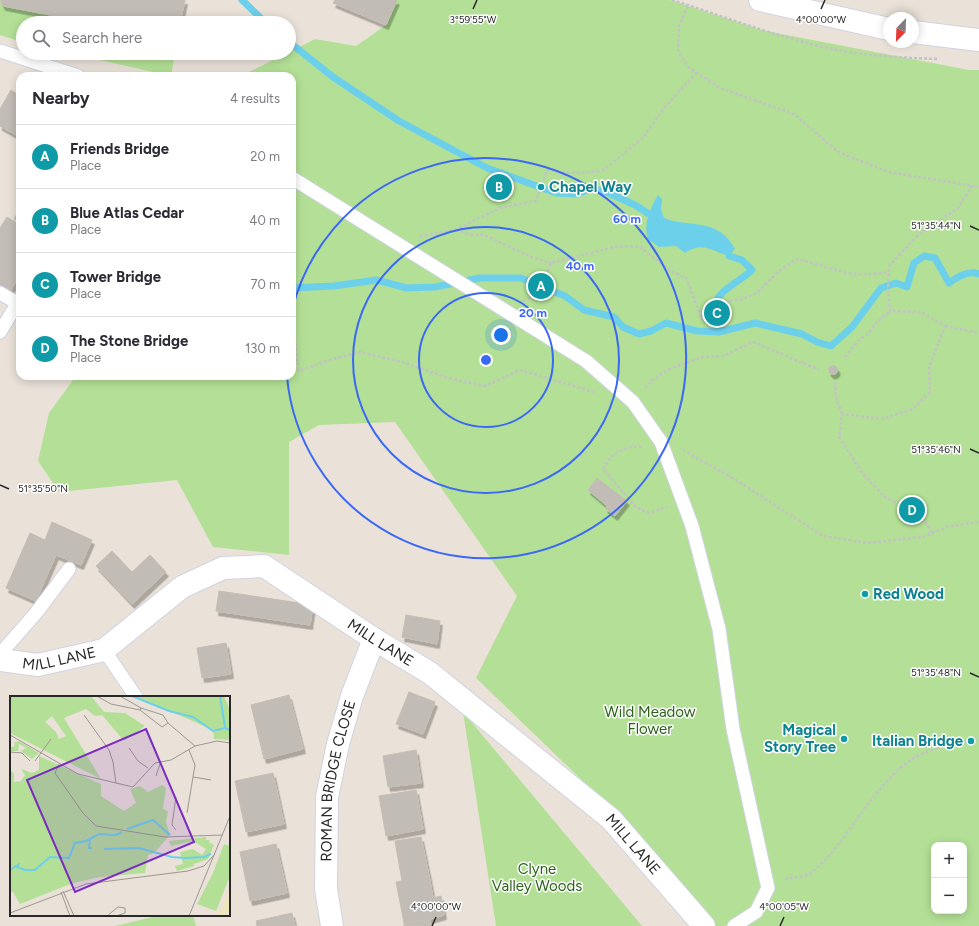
<!DOCTYPE html>
<meta charset="utf-8">
<style>
body{margin:0;font-family:Figtree,sans-serif;background:#f2f2f3;color:#2b2b33}
.controls{position:absolute;right:12px;bottom:12px;display:grid;overflow:hidden;border-radius:8px;box-shadow:0 2px 10px #0003}
.controls button{width:36px;height:36px;display:grid;place-items:center;padding:0;border:0;border-bottom:1px solid #e1e1e2;background:#fff;color:#2b2b33;font:20px sans-serif}
.compass{position:absolute;left:883px;top:12px;width:36px;height:36px;border-radius:50%;background:#fff;box-shadow:0 2px 10px #0003;rotate:203deg}
.you{position:absolute;left:501px;top:335px;width:14px;height:14px;margin:-10px;border:3px solid #fff;border-radius:50%;background:#1a73e8;box-shadow:0 0 0 6px #1a73e833}
.badge{display:grid;place-items:center;width:26px;height:26px;border-radius:50%;background:#ea580c;color:#fff;font-size:13px;font-weight:700}
.pin{position:absolute;translate:-50% -50%;border:2px solid #fff;box-shadow:0 1px 4px #0006}
.list{margin:0;padding:0;list-style:none}
h2{display:flex;justify-content:space-between;align-items:center;height:52px;margin:0;padding:0 16px;font-size:17px}
h2 small{font-size:13px;font-weight:400;color:#7c7c81}
.list li{display:grid;grid-template-columns:26px 1fr auto;gap:12px;align-items:center;box-sizing:border-box;height:64px;padding:0 16px;border-top:1px solid #e1e1e2}
.list b{display:block;font-size:15px;white-space:nowrap}
.list p{margin:0;font-size:13px;white-space:nowrap;color:#7c7c81}
.list em{font-size:13px;font-style:normal;color:#7c7c81}
.icon{flex:none;width:22px;height:22px;fill:none;stroke:currentColor;stroke-width:2;stroke-linecap:round;stroke-linejoin:round}
.map{position:relative;flex:none;width:979px;height:926px;overflow:hidden}
.search{position:absolute;background:#fff;box-shadow:0 2px 10px #0003;left:16px;top:16px;width:280px;height:44px;display:flex;align-items:center;gap:10px;box-sizing:border-box;padding:0 14px;border-radius:22px;color:#7c7c81;font-size:15px}
.panel{position:absolute;background:#fff;box-shadow:0 2px 10px #0003;left:16px;top:72px;width:280px;height:308px;border-radius:12px}
.map>svg:first-child{display:block}
.green{fill:#b3e096;fill-rule:evenodd}
.water{fill:#6dd0eb}
.lines{fill:none;stroke-linecap:round;stroke-linejoin:round}
.stream{stroke:#6dd0eb;stroke-width:7}
.building{fill:#c2bcb6;stroke:#c5beb3;filter:url(#shadow)}
.service-casing{stroke:#cfd3e1;stroke-width:15}
.minor-casing{stroke:#cfd3e1;stroke-width:24}
.secondary-casing{stroke:#cfd3e1;stroke-width:24}
.path{stroke:#c3c3c3;stroke-width:2.5;stroke-dasharray:3 2;stroke-linecap:butt}
.service{stroke:#fff;stroke-width:13}
.minor{stroke:#fff;stroke-width:22}
.secondary{stroke:#fff;stroke-width:22}
.ticks{fill:none;stroke:#282828;stroke-width:1.5}
.ring{fill:none;stroke:#3b68f5;stroke-width:2}
.culture-dot{fill:#0f9aa8;stroke:#fff;stroke-width:1.5}
.labels{text-anchor:middle;stroke-width:3;stroke-linejoin:round;paint-order:stroke}
.culture-label{font-size:15px;font-weight:bold;fill:#0d838f;stroke:#fff;text-anchor:start}
.street-label{font-size:15px;fill:#282828;stroke:#fff}
.park-label{font-size:15px;fill:#2d621b;stroke:#fff}
.inset-river{fill:none;stroke:#6dd0eb;stroke-width:2}
.inset-road{fill:none;stroke:#9c9892;stroke-width:1}
.view{fill:#7b2cbf;fill-opacity:0.15;stroke:#7b2cbf;stroke-width:2}
.inset-edge{fill:none;stroke:#282828;stroke-width:2}
.ticks-label{font-size:10px;text-anchor:middle;fill:#282828;stroke:#fff;stroke-width:3;stroke-linejoin:round;paint-order:stroke}
.centre{fill:#3b68f5;stroke:#fff;stroke-width:2}
.ring-label{font-size:12px;text-anchor:middle;font-weight:bold;fill:#3b68f5;stroke:#fff;stroke-width:3;stroke-linejoin:round;paint-order:stroke}
</style>
<div class="map">
<svg width="979" height="926" viewBox="0 0 979 926">
<defs>
<filter id="shadow"><feDropShadow dx="2.5" dy="4.5" stdDeviation="0" flood-color="#0004"/></filter>
</defs>
<rect width="100%" height="100%" fill="#eae2d9"/>
<!-- green -->
<g class="green">
<path d="M397,0H670L761,30L969,70H979V926H716L617,814L476,678L517,596L395,422L319,425L289,442V555L213,547L177,480L59,492L38,461L49,413L76,376H292V76H241L315,39L356,46L386,25ZM934,845H964V911H934Z"/>
<polygon points="0,2 3,6 92,23 23,23 22,42 0,35"/>
<polygon points="69,53 175,53 171,76"/>
<polygon points="463,712 642,926 496,926"/>
<polygon points="161,915 193,915 196,926 115,926"/>
</g>
<!-- water -->
<path class="water" d="M658,195L662,199L661,209L664,218C685,227 711,219 728,239C731,242 733,246 735,249L729,256C711,251 703,241 685,253L676,246L659,247L648,239C643,223 650,209 658,195Z"/>
<g class="lines">
<!-- stream -->
<g class="stream">
<polyline points="242,0 266,23"/>
<polyline points="289,42 333,77 399,121 487,168 556,193 577,194 591,189 604,191 635,205 649,214"/>
<path d="M292,288L334,286L376,280L407,288L435,287L480,278H521L565,296L584,310L614,317L623,327L639,334L651,331L666,323L697,331L719,332L755,323L802,334L817,342L831,346L852,327L881,288L896,283L907,287L914,263L924,256L935,258L949,283C957,277 969,270 979,274"/>
<path d="M719,332C718,324 714,311 716,303C719,290 742,280 752,270L742,260L729,256"/>
</g>
</g>
<!-- building -->
<g class="building">
<polygon points="0,0 185,0 180,23 92,23 3,6"/>
<polygon points="335,0 397,0 386,25 333,3"/>
<polygon points="11,90 20,96 20,137 0,126 0,109"/>
<polygon points="20,209 20,222 14,219"/>
<polygon points="7,217 20,225 20,275 9,293 0,287 0,228"/>
<circle cx="833" cy="370" r="4.5"/>
<polygon points="597,478 627,501 615,516 605,508 607,506 588,490"/>
<polygon points="52,522 92,540 81,565 56,555 36,601 6,588 30,533 45,540"/>
<polygon points="112,551 132,572 150,555 166,572 132,604 96,566"/>
<polygon points="219,591 313,605 310,625 216,611"/>
<polygon points="406,615 440,621 437,644 402,637"/>
<polygon points="226,643 231,674 202,678 197,648"/>
<polygon points="409,692 435,702 423,734 396,724"/>
<polygon points="289,695 303,749 264,759 251,705"/>
<polygon points="416,750 421,783 388,787 383,756"/>
<polygon points="273,773 284,824 246,832 235,781"/>
<polygon points="416,790 423,829 386,836 379,796"/>
<polygon points="421,837 429,876 402,881 395,841"/>
<polygon points="276,844 287,893 250,901 240,852"/>
<polygon points="429,876 433,898 441,896 444,915 430,919 404,923 396,882"/>
<polygon points="292,913 295,926 257,926 256,921"/>
<polygon points="430,919 431,926 404,926 404,923"/>
</g>
<g class="lines">
<!-- service casing -->
<g class="service-casing">
<g id="service">
<polyline points="0,51 78,76"/>
<polyline points="292,178 586,361 633,402 661,442 692,526 719,629 733,729 768,888 756,912 734,926"/>
<polyline points="0,293 17,303"/>
<polyline points="0,332 20,299"/>
<polyline points="104,650 136,697"/>
<polyline points="0,654 36,613 69,569"/>
</g>
</g>
<!-- minor casing -->
<g class="minor-casing">
<g id="minor">
<path id="s1" d="M0,660L38,665L104,650L182,587L223,568L264,566L374,639L430,673L611,819L704,926"/>
<path id="s2" d="M332,926L326,889L327,797L338,744L352,696L374,639"/>
</g>
</g>
<!-- secondary casing -->
<g class="secondary-casing">
<g id="secondary">
<polyline points="760,0 889,29"/>
<polyline points="913,32 979,40"/>
</g>
</g>
<!-- path -->
<g class="path">
<path d="M672,0C726,17 782,39 838,50C871,56 905,58 939,59"/>
<polyline points="688,6 679,26 678,51 688,67 720,88 794,114 838,152 889,172 979,187"/>
<polyline points="456,230 472,235 485,235 531,257 551,263"/>
<polyline points="420,236 455,230 500,208 536,201 547,170 572,173 602,171 642,139 664,108 696,73"/>
<path d="M523,301C542,293 544,280 551,263L618,246L640,247L671,271L686,278L702,319L712,318L728,301L744,299L758,292L778,272L796,259C813,262 828,269 845,272C859,276 875,274 889,272"/>
<polyline points="945,326 979,333"/>
<polyline points="292,329 294,331 299,371 329,360 360,352 402,362 452,379 485,386 520,370 594,392"/>
<polyline points="845,357 859,340 869,333 875,324 890,311"/>
<polyline points="835,382 836,397 842,414"/>
<path d="M645,388L652,380L669,369L703,357L723,356L753,342C776,350 796,362 819,369"/>
<path d="M642,447C625,445 610,454 603,469L636,507L649,513L667,507"/>
<polyline points="683,450 736,480 823,536 868,543 923,537 947,527 979,522"/>
<polyline points="932,533 921,514 885,497 863,474 839,437 842,414 882,419 913,409 930,392 929,367 945,326 921,312 890,311 888,292 889,266 916,237 958,208 972,186"/>
<path d="M785,880C792,876 804,878 811,873C852,840 876,773 926,752C942,746 962,743 979,739"/>
</g>
<!-- service -->
<use href="#service" class="service"/>
<!-- minor -->
<use href="#minor" class="minor"/>
<!-- secondary -->
<use href="#secondary" class="secondary"/>
</g>
<!-- ticks -->
<path class="ticks" d="M473,9L477,0M821,9L825,0M970,226L979,230M970,449L979,453M0,485L9,489M970,673L979,677M432,926L436,917M780,926L784,917"/>
<!-- distance rings -->
<g class="ring">
<circle cx="486" cy="360" r="67"/>
<circle cx="486" cy="360" r="133"/>
<path d="M292 310A200 200 0 1 1 287 377"/>
</g>
<!-- markers -->
<g class="culture-dot">
<circle cx="541" cy="187" r="4"/>
<circle cx="865" cy="594" r="4"/>
<circle cx="844" cy="739" r="4"/>
<circle cx="971" cy="741" r="4"/>
</g>
<g class="labels">
<!-- culture labels -->
<g class="culture-label">
<text x="549" y="192">Chapel Way</text>
<text x="873" y="599">Red Wood</text>
<text x="836" y="735" text-anchor="end">Magical<tspan x="836" dy="17">Story Tree</tspan></text>
<text x="963" y="746" text-anchor="end">Italian Bridge</text>
</g>
<!-- street labels -->
<g class="street-label">
<text dy="5" stroke="none"><textPath href="#s1" startOffset="432">MILL LANE</textPath></text>
<text dy="5" stroke="none"><textPath href="#s1" startOffset="60">MILL LANE</textPath></text>
<text dy="5" stroke="none"><textPath href="#s2" startOffset="147">ROMAN BRIDGE CLOSE</textPath></text>
<text dy="5" stroke="none"><textPath href="#s1" startOffset="756">MILL LANE</textPath></text>
</g>
<!-- park labels -->
<g class="park-label">
<text x="650" y="717">Wild Meadow<tspan x="650" dy="17">Flower</tspan></text>
<text x="537" y="874">Clyne<tspan x="537" dy="17">Valley Woods</tspan></text>
</g>
</g>
<!-- overview -->
<g transform="translate(10 696)">
<rect width="220" height="220" fill="#eae2d9"/>
<path d="M0,0H81L94,16L115,17L135,30L114,45L92,19L85,20L76,13L54,22L91,83L0,37ZM42,20L56,40L49,43L46,36L35,26ZM125,0H214L220,14V44L204,43L203,34ZM9,45L29,57L22,63L11,55L16,52L9,48L8,55H0V51H4L5,46ZM29,60L91,88V100L114,115L126,107L120,93L130,90L138,96L152,89L156,92L153,113L158,115L156,126L160,139L144,157L138,159L135,177L90,181L63,187L10,208L3,196L0,197V73L4,78V86L11,85L15,79L11,73L22,77L29,74ZM196,141V144H200L199,146L204,149L198,163L184,168V170L167,175L165,170L173,168L170,156L183,153L192,159L196,153L183,145L161,150L159,145ZM214,148L220,150V180L206,215L187,208L203,177Z" fill="#b3e096" fill-rule="evenodd"/>
<path d="M220,194V212L216,220H207Z" fill="#efe5bc"/>
<path class="inset-river" d="M122,0L159,15L183,21L203,35L215,32L220,34M210,0L215,31M117,133L143,124L160,139M80,143L79,152H82M94,153L129,152L162,161L175,162L194,161L201,158M0,174L8,169L7,171L15,174H25L40,161L59,162L65,147L76,145L89,138L106,139L112,136"/>
<path class="inset-road" d="M87,0L101,8L130,14L152,31L158,27L185,50M110,0L131,12L130,14M131,12L153,19L158,27M74,19L99,54L103,66L106,87M0,39L68,78L123,91L145,67L161,64L185,50L207,45L220,47M119,52L128,65L138,72M0,56L12,57L20,65M25,65L41,43M49,68L45,77L73,117L86,130L155,141L213,139M146,80L151,65M183,81L201,84M166,101L162,129L166,134M177,117L185,69L179,54M53,195L64,220M51,196L60,220M0,217L76,188L178,175L194,170L205,158M97,220L108,211L115,212V217L106,220M179,220L220,120"/>
<path class="view" d="M136,33L184,146L65,196L17,84Z"/>
<rect width="220" height="220" class="inset-edge"/>
</g>
<g class="ticks-label">
<text x="821" y="23">4°00'00"W</text>
<text x="473" y="23">3°59'55"W</text>
<text x="936" y="229">51°35'44"N</text>
<text x="936" y="453">51°35'46"N</text>
<text x="43" y="492">51°35'50"N</text>
<text x="936" y="676">51°35'48"N</text>
<text x="436" y="910">4°00'00"W</text>
<text x="784" y="910">4°00'05"W</text>
</g>
<circle cx="486" cy="360" r="6" class="centre"/>
<g class="ring-label">
<text x="627" y="223">60 m</text>
<text x="580" y="270">40 m</text>
<text x="533" y="317">20 m</text>
</g>
</svg>
<div class="controls">
<button>+</button>
<button>−</button>
</div>
<svg class="compass" viewBox="-18 -18 36 36"><path d="M0-13l5 13h-10z" fill="#e53935"/><path d="M0 13l5-13h-10z" fill="#7c7c81"/></svg>
<div class="you"></div>
<div class="pin badge" style="left:541px;top:286px;background:#0f9aa8">A</div>
<div class="pin badge" style="left:499px;top:187px;background:#0f9aa8">B</div>
<div class="pin badge" style="left:717px;top:313px;background:#0f9aa8">C</div>
<div class="pin badge" style="left:912px;top:510px;background:#0f9aa8">D</div>
<div class="search"><svg class="icon" aria-label="search" viewBox="0 0 24 24"><circle cx="10" cy="10" r="6"/><path d="M15 15l6 6"/></svg>Search here</div>
<section class="panel">
<h2>Nearby<small>4 results</small></h2>
<ul class="list">
<li><span class="badge" style="background:#0f9aa8">A</span><div><b>Friends Bridge</b><p>Place</p></div><em>20 m</em></li>
<li><span class="badge" style="background:#0f9aa8">B</span><div><b>Blue Atlas Cedar</b><p>Place</p></div><em>40 m</em></li>
<li><span class="badge" style="background:#0f9aa8">C</span><div><b>Tower Bridge</b><p>Place</p></div><em>70 m</em></li>
<li><span class="badge" style="background:#0f9aa8">D</span><div><b>The Stone Bridge</b><p>Place</p></div><em>130 m</em></li>
</ul>
</section>
</div>
